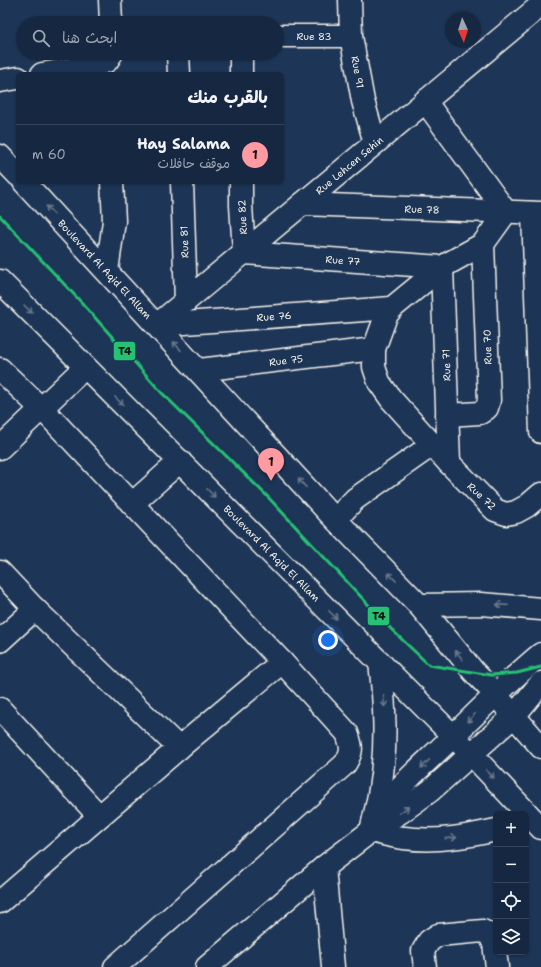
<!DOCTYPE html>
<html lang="ar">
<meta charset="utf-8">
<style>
body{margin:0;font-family:"Shantell Sans","Playpen Sans Arabic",sans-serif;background:#23344c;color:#f1f3f6;direction:rtl}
.controls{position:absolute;right:12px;bottom:12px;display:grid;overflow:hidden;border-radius:6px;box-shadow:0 1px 3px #0004}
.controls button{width:36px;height:36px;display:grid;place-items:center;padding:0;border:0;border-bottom:1px solid #35445a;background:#162841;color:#f1f3f6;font:20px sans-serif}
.compass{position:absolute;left:445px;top:12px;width:36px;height:36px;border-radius:50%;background:#162841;box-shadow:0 1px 3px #0004;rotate:176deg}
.you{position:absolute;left:328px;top:640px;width:14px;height:14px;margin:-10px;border:3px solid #fff;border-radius:50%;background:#1a73e8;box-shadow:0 0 0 6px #1a73e833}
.badge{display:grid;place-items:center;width:26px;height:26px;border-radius:50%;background:#ff9aa2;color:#111;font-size:13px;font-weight:700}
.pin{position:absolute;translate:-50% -33px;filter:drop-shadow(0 1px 2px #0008)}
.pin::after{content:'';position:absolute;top:21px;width:14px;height:12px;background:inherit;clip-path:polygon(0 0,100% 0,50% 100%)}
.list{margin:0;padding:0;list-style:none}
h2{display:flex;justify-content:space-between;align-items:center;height:52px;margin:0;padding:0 16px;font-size:17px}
h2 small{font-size:13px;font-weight:400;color:#9ea6b1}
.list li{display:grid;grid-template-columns:26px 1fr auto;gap:12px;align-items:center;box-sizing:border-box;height:60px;padding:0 16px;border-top:1px solid #35445a}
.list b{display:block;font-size:15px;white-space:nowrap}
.list p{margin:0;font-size:13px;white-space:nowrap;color:#9ea6b1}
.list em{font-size:13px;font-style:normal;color:#9ea6b1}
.icon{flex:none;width:22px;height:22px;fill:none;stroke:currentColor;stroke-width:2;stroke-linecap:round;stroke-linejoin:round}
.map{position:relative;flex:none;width:541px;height:967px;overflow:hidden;direction:ltr}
.search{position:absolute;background:#162841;box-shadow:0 1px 3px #0004;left:16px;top:16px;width:268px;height:44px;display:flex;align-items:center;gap:10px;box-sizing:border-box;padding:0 14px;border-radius:22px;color:#9ea6b1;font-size:15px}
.panel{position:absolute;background:#162841;box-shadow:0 1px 3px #0004;left:16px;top:72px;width:268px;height:112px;border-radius:6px;direction:rtl}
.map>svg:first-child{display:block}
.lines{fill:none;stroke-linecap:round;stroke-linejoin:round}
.minor-casing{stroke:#f4f1e8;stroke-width:25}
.tertiary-casing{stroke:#f4f1e8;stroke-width:25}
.secondary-casing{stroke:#f4f1e8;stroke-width:25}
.minor{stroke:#1d3557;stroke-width:22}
.tertiary{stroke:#1d3557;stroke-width:22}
.secondary{stroke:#1d3557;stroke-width:22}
.tram-1-casing{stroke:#1d3557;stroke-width:6}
.tram-1{stroke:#26c172;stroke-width:3}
.oneway{stroke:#68778a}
.labels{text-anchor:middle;stroke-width:3;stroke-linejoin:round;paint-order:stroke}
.street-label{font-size:10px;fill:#f4f1e8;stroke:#1d3557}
.line-badge{stroke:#1d3557;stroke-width:1.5}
.pale-badge-label{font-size:11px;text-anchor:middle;font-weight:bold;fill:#111}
</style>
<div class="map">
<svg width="541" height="967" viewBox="0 0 541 967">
<rect width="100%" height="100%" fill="#1d3557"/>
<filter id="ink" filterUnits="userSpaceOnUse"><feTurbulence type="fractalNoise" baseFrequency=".025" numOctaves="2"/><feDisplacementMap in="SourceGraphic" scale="8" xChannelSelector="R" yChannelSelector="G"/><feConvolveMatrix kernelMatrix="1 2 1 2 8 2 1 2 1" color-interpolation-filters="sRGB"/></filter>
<g filter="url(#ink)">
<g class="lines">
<!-- minor casing -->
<g class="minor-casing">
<g id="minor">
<polyline points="110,0 111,23"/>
<polyline points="350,0 351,36 363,101 375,143"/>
<polyline points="277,36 351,36"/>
<polyline points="178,53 179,74"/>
<polyline points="241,53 241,74"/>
<polyline points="42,74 100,64 107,61 112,53"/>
<polyline points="0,81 18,78"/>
<polyline points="425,101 506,212 483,244 442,267 392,308 386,316 374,349 374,367 379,382 391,399 449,463 495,510 506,514 516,512 527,506 541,494"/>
<polyline points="182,182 186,301"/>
<polyline points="241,182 241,205 244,253 442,267 449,463"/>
<polyline points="302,204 541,213"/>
<polyline points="533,213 541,432"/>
<polyline points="107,271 114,221 112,182"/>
<polyline points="157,325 541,5"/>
<polyline points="157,325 392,308"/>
<path d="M0,369L50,417L282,662L347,733C352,747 353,751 345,764L115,967"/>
<polyline points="199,370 374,349"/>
<polyline points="447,415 480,413 487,408 489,400 483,244"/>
<polyline points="0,448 85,367"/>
<polyline points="132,504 180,461"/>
<polyline points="336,519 355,499 432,445"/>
<polyline points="0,572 35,609 179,748"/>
<polyline points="0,641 35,609"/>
<polyline points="0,709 99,816"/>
<polyline points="324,867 333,967"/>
<polyline points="0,902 179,748 282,662"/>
<polyline points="425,967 423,951 429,941 438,935 483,931 490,935 494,944 497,967"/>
</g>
</g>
<!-- tertiary casing -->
<g class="tertiary-casing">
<g id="tertiary">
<path d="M374,825C388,793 424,765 448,741C479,711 508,681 541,654"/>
<polyline points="207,967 324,867 371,831 401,812 430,791 514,716 541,683"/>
</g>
</g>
<!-- secondary casing -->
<g class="secondary-casing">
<g id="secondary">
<polyline points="0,156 18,175"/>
<polyline points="24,182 331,515 419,605 474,672 495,694 541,747"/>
<polyline points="0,281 472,755 541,828"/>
<polyline points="419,605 481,604 541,609"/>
<path d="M380,662C385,706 387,745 380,789C378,803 374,817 371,831C382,834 393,837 404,838C436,842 465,837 496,830"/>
</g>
</g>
<!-- minor -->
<use href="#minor" class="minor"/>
<!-- tertiary -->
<use href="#tertiary" class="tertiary"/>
<!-- secondary -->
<use href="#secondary" class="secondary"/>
<!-- tram-1 casing -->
<g class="tram-1-casing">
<polyline id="tram-1" points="0,216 82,303 162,393 267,496 392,630 429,665 491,675 517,673 541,667"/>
</g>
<!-- tram-1 -->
<use href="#tram-1" class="tram-1"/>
</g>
<!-- one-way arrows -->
<defs><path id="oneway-shaft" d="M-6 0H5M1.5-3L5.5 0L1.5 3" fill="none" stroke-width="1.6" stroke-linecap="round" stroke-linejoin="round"/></defs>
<g class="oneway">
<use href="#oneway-shaft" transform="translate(50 210) rotate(-133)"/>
<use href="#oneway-shaft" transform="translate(28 309) rotate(45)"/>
<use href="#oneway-shaft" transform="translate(177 346) rotate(-133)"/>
<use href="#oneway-shaft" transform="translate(119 401) rotate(45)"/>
<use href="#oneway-shaft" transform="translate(302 483) rotate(-133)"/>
<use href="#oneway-shaft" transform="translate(211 493) rotate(45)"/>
<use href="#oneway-shaft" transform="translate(392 577) rotate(-134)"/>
<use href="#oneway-shaft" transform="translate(502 605) rotate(-176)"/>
<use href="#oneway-shaft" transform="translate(333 615) rotate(45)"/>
<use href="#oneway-shaft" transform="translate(459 655) rotate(-129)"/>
<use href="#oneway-shaft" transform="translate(384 701) rotate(85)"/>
<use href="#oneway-shaft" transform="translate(471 718) rotate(134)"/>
<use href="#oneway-shaft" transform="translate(425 764) rotate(136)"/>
<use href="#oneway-shaft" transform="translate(490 774) rotate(46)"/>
<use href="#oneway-shaft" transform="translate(404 810) rotate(-35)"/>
<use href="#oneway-shaft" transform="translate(451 838) rotate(-6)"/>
</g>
</g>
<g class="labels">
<!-- street labels -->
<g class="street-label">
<text x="314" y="40">Rue 83</text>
<text transform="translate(358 72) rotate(80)" y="4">Rue 91</text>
<text transform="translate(349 165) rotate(-40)" y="4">Rue Lehcen Sehin</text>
<text transform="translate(422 209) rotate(2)" y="4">Rue 78</text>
<text transform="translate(242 217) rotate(-93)" y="4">Rue 82</text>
<text transform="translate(184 242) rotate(-92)" y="4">Rue 81</text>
<text transform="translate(343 260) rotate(4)" y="4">Rue 77</text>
<text transform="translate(105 269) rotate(47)" y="4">Boulevard Al Aqid El Allam</text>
<text transform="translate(274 316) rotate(-4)" y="4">Rue 76</text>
<text transform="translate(487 347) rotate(-92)" y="4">Rue 70</text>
<text transform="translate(286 360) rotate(-7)" y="4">Rue 75</text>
<text transform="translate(446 365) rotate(-92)" y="4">Rue 71</text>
<text transform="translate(482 496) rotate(43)" y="4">Rue 72</text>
<text transform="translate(272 553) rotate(45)" y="4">Boulevard Al Aqid El Allam</text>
</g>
</g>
<g class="line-badge">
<rect x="113" y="341" width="23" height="20" rx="4" fill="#26c172"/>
<rect x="367" y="606" width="23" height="20" rx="4" fill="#26c172"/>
</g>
<g class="pale-badge-label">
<text x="125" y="355">T4</text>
<text x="379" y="620">T4</text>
</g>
</svg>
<div class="controls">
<button>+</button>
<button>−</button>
<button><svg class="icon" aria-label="locate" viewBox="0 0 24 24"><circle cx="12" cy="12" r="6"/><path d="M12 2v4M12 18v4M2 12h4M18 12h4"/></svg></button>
<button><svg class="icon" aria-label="layers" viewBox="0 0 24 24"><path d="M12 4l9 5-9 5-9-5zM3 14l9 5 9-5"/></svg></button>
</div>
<svg class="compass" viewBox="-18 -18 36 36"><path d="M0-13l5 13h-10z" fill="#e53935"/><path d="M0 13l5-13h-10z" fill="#9ea6b1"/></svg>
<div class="you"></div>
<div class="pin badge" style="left:271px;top:481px">1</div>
<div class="search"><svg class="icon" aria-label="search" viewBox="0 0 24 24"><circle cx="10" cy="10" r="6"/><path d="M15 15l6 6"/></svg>ابحث هنا</div>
<section class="panel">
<h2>بالقرب منك<small></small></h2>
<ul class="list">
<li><span class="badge">1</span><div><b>Hay Salama</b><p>موقف حافلات</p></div><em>60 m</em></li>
</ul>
</section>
</div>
